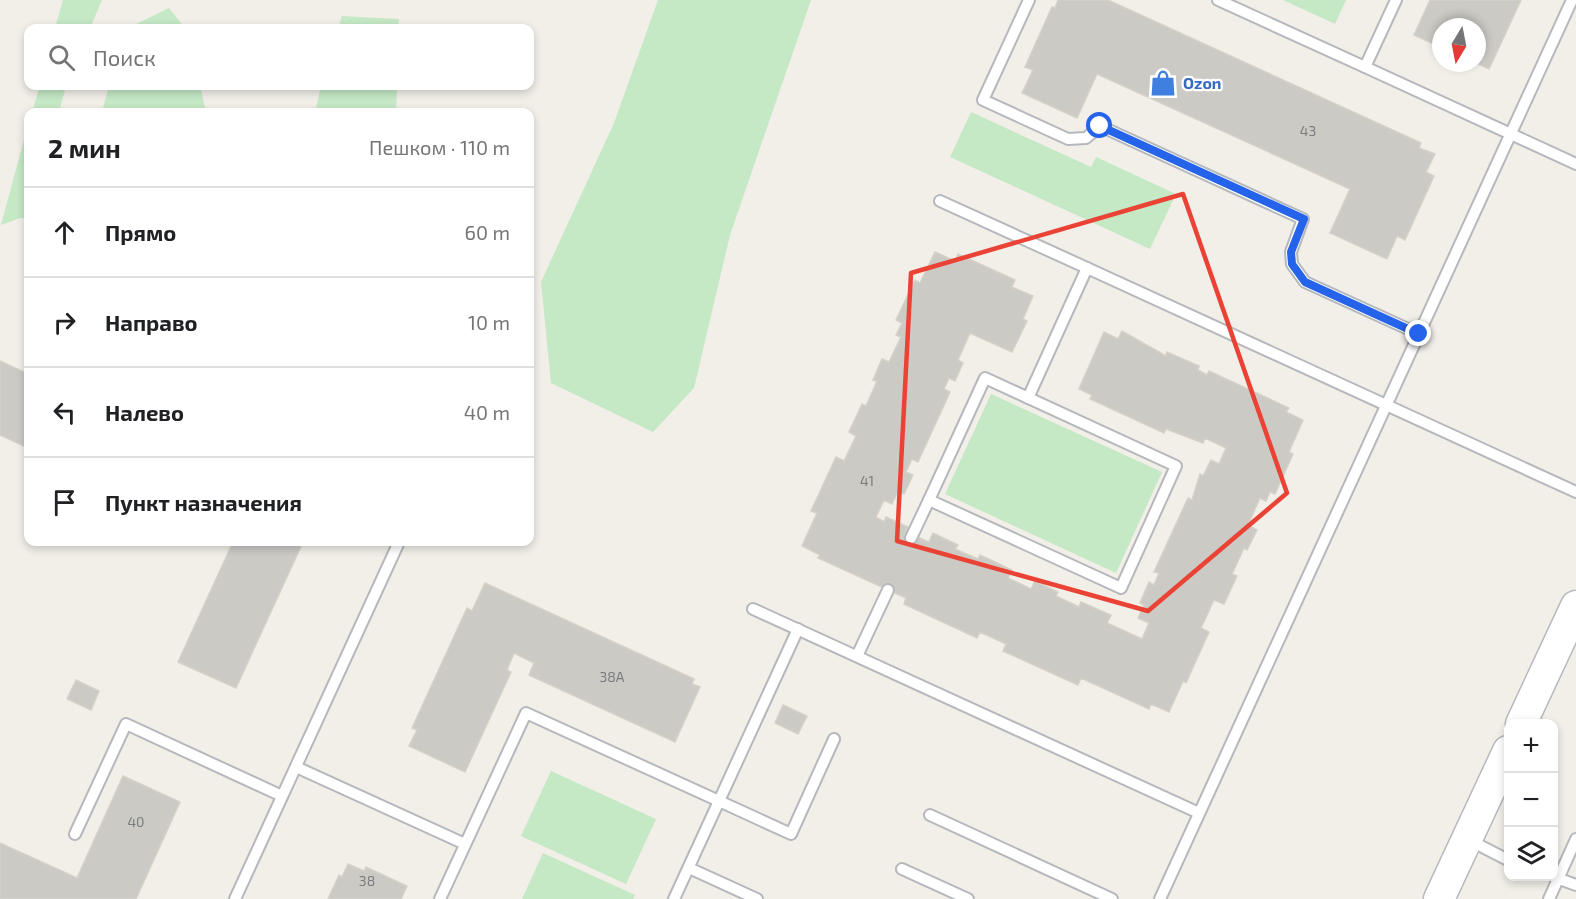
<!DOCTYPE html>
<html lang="ru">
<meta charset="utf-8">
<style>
body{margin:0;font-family:"Exo 2",sans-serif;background:#f2f2f2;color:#202124}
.controls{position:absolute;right:18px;bottom:18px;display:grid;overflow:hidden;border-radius:12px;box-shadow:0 3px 9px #0003}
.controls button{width:54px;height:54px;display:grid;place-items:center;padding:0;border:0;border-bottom:2px solid #e0e0e0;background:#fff;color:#202124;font:30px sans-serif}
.compass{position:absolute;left:1432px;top:18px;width:54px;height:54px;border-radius:50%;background:#fff;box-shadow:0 3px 9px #0003;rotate:190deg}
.stop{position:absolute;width:18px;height:18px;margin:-14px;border:4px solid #2563eb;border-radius:50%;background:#fff}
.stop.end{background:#2563eb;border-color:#fff;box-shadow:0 2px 6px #0008}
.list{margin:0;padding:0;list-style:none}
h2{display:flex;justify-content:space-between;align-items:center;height:78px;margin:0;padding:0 24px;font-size:26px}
h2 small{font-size:20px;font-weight:400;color:#757577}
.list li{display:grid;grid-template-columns:39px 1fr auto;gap:18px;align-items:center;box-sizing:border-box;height:90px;padding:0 24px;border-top:2px solid #e0e0e0}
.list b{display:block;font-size:22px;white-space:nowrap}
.list em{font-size:20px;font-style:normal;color:#757577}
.icon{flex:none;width:33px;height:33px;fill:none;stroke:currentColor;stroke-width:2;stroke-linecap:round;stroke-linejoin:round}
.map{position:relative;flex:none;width:1576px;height:899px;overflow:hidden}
.search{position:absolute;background:#fff;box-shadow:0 3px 9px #0003;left:24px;top:24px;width:510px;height:66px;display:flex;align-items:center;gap:15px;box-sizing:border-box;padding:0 21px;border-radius:12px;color:#757577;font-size:22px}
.panel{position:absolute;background:#fff;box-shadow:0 3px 9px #0003;left:24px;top:108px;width:510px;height:438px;border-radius:12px}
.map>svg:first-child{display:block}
.green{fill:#c5e8c5}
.building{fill:#cccac5;stroke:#d6d1c6;stroke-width:1.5}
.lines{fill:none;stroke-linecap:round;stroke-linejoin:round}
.service-casing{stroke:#b5b8bc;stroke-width:14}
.secondary-casing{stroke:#b6babf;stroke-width:33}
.service{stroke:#fff;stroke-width:10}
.secondary{stroke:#fff;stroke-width:30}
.route{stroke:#2563eb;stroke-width:8}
.marked{fill:none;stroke:#ea4335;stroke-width:4.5;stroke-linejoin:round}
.labels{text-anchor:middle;stroke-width:4.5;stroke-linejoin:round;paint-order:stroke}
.number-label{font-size:14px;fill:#7a7d7f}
.shop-label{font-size:16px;font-weight:bold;fill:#366cbe;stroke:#fff;text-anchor:start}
</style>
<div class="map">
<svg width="1576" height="899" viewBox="0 0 1576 899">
<rect width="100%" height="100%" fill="#f1efe8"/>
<!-- green -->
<g class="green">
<polygon points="63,0 102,0 90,28 55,28"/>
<polygon points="658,0 811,0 730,235 694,388 653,432 551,383 541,282 614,123"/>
<polygon points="1283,0 1346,0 1335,24"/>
<polygon points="169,8 185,28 128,28"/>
<polygon points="342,16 399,19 398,28 338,28"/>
<polygon points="40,86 66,86 59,112 32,112"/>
<polygon points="109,86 200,86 206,112 102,112"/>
<polygon points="321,86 397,86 396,112 315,112"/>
<polygon points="971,112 1091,167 1096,157 1176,194 1150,249 950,157"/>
<polygon points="28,125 28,218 20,218 1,225"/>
<polygon points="991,394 1162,472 1116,573 945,494"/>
<polygon points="551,771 656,819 626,884 521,836"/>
<polygon points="543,853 635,895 633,899 522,899"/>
</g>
<!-- building -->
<g class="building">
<polygon points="1058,0 1108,0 1421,143 1419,148 1435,154 1426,172 1434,176 1405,240 1397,236 1387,259 1330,233 1350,189 1097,74 1077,118 1022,93 1033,70 1025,67 1052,7 1055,8"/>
<polygon points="1430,0 1521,0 1489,69 1476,63 1477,27 1441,27 1441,47 1414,35"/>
<polygon points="935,252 955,261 958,254 1015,280 1012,287 1033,296 1023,319 1027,321 1012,352 970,333 958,360 963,363 955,381 949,378 944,389 950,392 918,462 912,459 906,472 913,475 904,494 898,491 892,504 884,500 876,517 884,522 886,517 908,527 904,535 911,538 917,537 929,542 933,533 958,545 955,549 978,559 980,555 1012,570 1008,578 1031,589 1035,581 1058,592 1056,596 1079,607 1081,602 1111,615 1107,623 1142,639 1149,623 1138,618 1144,605 1140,603 1149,582 1154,585 1159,573 1154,572 1188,498 1192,500 1200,474 1203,476 1211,460 1219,464 1226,448 1205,438 1203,443 1166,429 1164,433 1090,399 1092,395 1079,389 1104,332 1118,339 1122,331 1166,356 1167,352 1199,366 1198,370 1207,375 1209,371 1289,408 1286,412 1303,420 1289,452 1293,454 1275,494 1270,492 1266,501 1260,498 1248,525 1257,530 1247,550 1244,548 1232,574 1237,576 1224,604 1214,600 1201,628 1209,632 1186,683 1183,681 1169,712 1151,704 1149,709 1081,678 1078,685 1003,651 1006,644 980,632 977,638 904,604 906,598 818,558 820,555 802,546 817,513 811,511 836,457 844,461 856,436 849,432 862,404 866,406 877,381 873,380 882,359 889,362 901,337 896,335 902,323 896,320 915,280 920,283"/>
<polygon points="0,361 28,374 28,448 0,435"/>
<polygon points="233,542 303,542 236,688 178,662"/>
<polygon points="485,583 694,679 692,684 700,687 675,742 529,675 534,663 514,653 507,670 511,672 465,772 409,746 417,730 412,728 467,608 472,611"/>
<polygon points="76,680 99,691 91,710 67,699"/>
<polygon points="783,705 807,716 798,734 775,723"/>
<polygon points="123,776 180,802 136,899 0,899 0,843 77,878"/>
<polygon points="348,864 364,871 366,867 407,886 401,899 328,899 339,875 342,877"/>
</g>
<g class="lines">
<!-- service casing -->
<g class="service-casing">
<g id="service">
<polyline points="1029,0 983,100 1068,139 1086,138 1100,126 1303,219 1291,252 1292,264 1305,282 1419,334"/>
<polyline points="1218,0 1365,67"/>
<polyline points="1396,0 1365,67 1576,164"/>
<polyline points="940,201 1087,268"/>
<polygon points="985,378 1176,466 1121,588 929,500"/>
<polyline points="1028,398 1087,268 1576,492"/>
<polyline points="911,538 929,500"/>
<polyline points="753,609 1199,813"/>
<polyline points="857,656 888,590"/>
<polyline points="296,767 465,844"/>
<polyline points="930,815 1112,899"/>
<polyline points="75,834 126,724 282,796"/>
<polyline points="1469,840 1508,860"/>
<polyline points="689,868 757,899"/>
<polyline points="902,869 968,899"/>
<polyline points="1554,877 1576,885"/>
<polyline points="235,899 399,542"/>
<polyline points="440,899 526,713 719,801 798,629"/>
<polyline points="674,899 719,801 791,834 834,739"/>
<polyline points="1160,899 1572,0"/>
<polyline points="1549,899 1576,839"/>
</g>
</g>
<!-- secondary casing -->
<g class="secondary-casing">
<g id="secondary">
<polyline points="1521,724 1576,606"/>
<polyline points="1439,899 1508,751"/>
</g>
</g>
<!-- service -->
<use href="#service" class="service"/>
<!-- secondary -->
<use href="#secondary" class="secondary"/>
</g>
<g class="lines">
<!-- route -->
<polyline class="route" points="1100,126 1304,219 1291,252 1292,264 1305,282 1419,334"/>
</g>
<!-- marked area -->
<path class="marked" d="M1183,194L1287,493L1148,611L897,541L911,273Z"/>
<!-- icons -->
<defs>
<g id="shop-bare" transform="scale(2.07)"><path d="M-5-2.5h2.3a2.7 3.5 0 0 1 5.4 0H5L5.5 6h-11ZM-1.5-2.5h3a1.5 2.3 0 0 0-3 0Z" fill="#3f7fe0" stroke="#fff" stroke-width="2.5" paint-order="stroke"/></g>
</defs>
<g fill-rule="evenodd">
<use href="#shop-bare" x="1163" y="83"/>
</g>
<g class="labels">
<!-- number labels -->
<g class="number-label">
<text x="1308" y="136">43</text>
<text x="867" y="486">41</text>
<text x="612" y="682">38А</text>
<text x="136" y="827">40</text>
<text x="367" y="886">38</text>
</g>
<!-- shop labels -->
<g class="shop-label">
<text x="1183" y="89">Ozon</text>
</g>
</g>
</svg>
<div class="controls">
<button>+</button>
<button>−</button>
<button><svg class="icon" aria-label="layers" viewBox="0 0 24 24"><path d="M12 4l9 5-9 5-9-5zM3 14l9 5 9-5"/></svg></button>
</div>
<svg class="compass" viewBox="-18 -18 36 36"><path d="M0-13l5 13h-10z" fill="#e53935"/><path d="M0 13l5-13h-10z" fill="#757577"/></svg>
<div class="stop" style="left:1100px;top:126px"></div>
<div class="stop end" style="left:1419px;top:334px"></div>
<div class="search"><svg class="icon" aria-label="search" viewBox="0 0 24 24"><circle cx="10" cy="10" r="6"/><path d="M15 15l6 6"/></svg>Поиск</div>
<section class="panel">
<h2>2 мин<small>Пешком · 110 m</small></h2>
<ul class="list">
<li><svg class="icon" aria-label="ahead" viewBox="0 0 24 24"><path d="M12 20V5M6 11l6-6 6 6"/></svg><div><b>Прямо</b></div><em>60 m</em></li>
<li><svg class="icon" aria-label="right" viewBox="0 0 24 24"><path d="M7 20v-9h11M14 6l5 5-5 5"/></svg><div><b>Направо</b></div><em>10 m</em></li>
<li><svg class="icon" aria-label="left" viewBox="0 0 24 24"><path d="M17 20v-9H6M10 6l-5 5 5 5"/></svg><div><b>Налево</b></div><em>40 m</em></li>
<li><svg class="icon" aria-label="arrive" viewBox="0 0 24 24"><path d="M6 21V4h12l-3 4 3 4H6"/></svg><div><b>Пункт назначения</b></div></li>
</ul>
</section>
</div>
